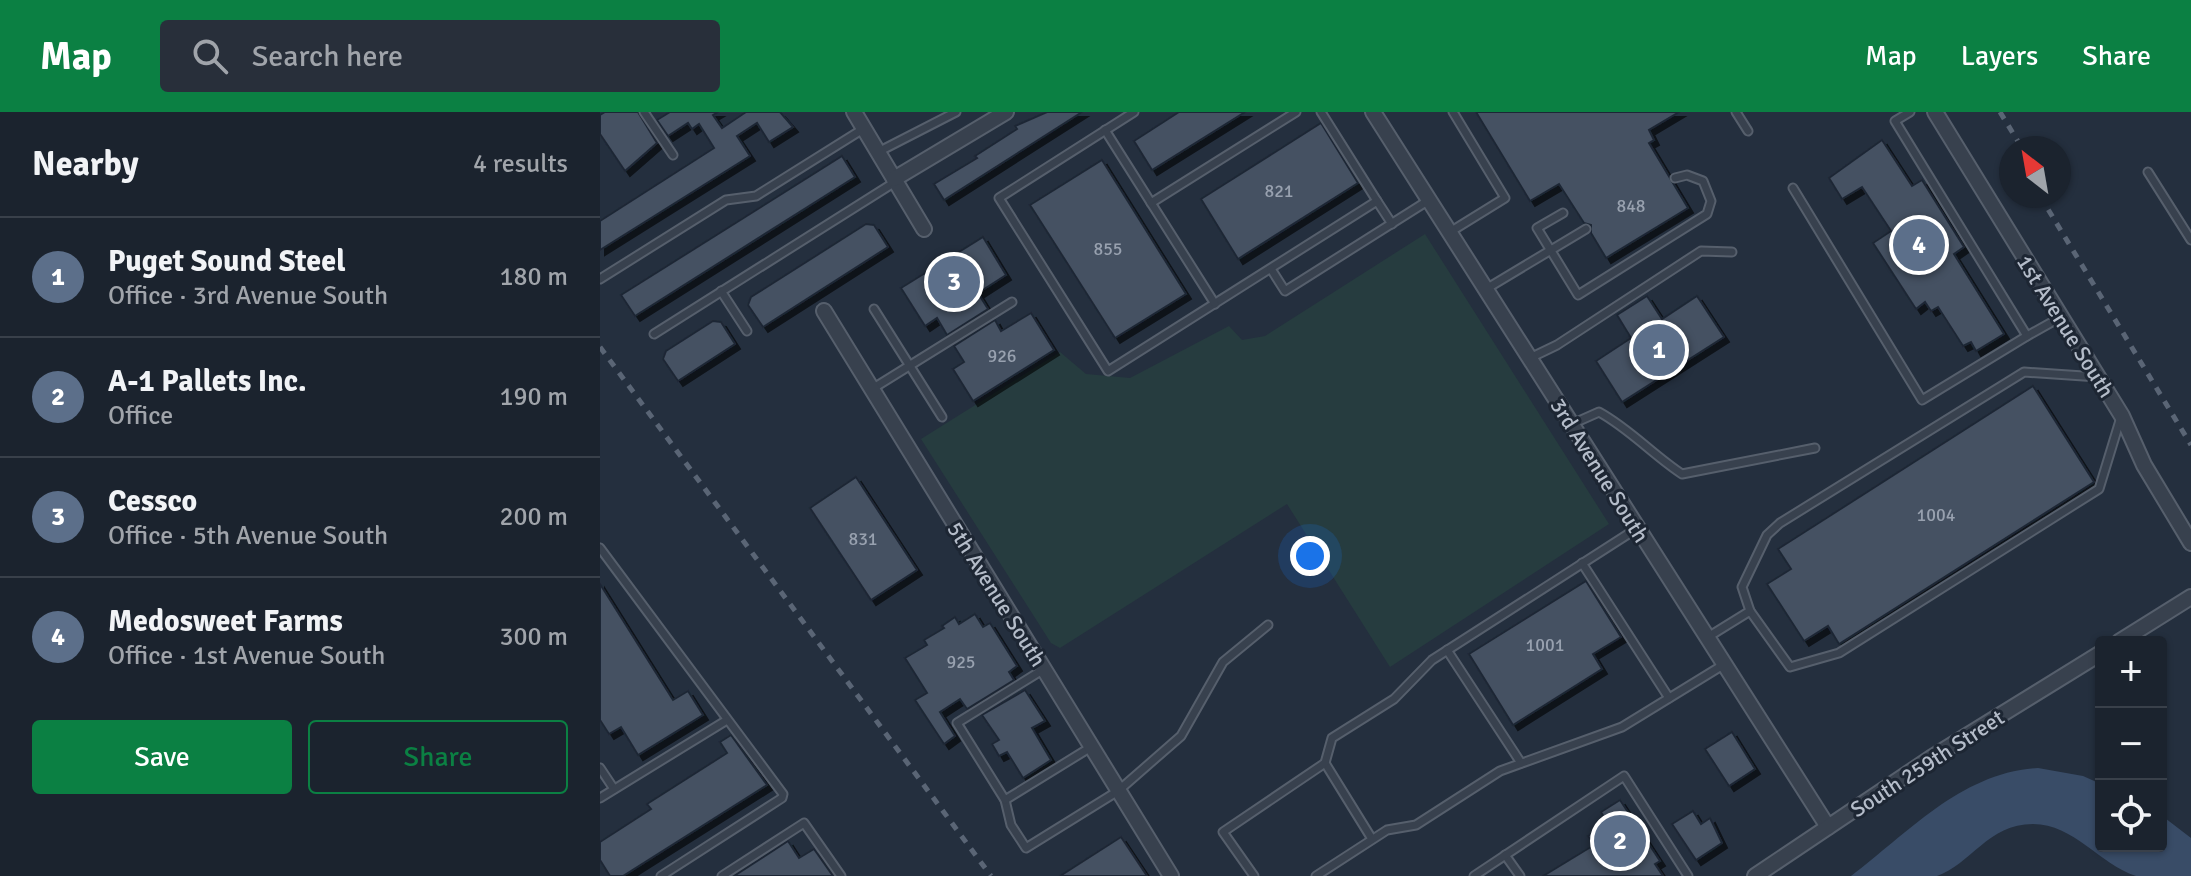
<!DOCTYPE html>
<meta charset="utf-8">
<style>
body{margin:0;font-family:Signika,sans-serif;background:#282f3a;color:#f1f3f6}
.controls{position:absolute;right:24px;bottom:24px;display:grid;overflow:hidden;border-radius:8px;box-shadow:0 2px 6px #0004}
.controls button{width:72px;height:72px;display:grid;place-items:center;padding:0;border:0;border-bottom:2px solid #39404a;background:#1b232e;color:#f1f3f6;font:40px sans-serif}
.compass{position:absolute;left:1399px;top:24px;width:72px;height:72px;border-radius:50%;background:#1b232e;box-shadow:0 2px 6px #0004;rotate:329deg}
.you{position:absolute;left:710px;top:444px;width:28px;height:28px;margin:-20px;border:6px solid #fff;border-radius:50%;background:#1a73e8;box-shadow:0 0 0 12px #1a73e833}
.badge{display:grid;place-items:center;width:52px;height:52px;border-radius:50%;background:#0b8043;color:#fff;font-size:26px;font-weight:700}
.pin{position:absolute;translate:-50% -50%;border:4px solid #fff;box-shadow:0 2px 8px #0006}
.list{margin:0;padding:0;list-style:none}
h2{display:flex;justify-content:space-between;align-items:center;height:104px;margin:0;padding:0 32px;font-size:34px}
h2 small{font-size:26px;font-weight:400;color:#a0a4aa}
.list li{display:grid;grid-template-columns:52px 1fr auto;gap:24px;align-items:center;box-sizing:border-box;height:120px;padding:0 32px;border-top:2px solid #39404a}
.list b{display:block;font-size:30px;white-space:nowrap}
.list p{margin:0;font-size:26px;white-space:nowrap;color:#a0a4aa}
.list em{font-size:26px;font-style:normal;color:#a0a4aa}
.actions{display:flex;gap:16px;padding:24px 32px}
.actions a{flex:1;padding:18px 0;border:2px solid #0b8043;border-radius:8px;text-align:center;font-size:28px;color:#0b8043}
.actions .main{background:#0b8043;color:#fff}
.icon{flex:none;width:44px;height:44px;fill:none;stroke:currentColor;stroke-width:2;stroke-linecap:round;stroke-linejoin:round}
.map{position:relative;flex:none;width:1591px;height:764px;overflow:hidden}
header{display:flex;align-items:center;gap:48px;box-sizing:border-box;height:112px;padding:0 40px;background:#0b8043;color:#fff}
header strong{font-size:38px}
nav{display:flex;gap:44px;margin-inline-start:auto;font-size:28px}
.search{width:560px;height:72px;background:#282f3a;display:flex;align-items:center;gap:20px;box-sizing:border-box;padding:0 28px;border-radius:8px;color:#a0a4aa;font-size:30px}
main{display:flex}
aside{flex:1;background:#1b232e}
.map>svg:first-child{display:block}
.green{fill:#263c3f}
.water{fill:#394c67}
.building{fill:#455162;stroke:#1f2835;stroke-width:2;filter:url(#shadow)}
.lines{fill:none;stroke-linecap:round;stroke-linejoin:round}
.service-casing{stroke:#565f6c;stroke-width:11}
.minor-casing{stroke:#565f6c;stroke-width:18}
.service{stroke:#38414e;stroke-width:7}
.minor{stroke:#38414e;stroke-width:14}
.rail{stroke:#5a6575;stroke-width:5;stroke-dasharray:8 8;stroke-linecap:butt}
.labels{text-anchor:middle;stroke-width:6;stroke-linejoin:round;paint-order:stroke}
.number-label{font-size:18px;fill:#98a1af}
.street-label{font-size:22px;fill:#b4bcc9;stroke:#1d2633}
</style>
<header>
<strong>Map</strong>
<div class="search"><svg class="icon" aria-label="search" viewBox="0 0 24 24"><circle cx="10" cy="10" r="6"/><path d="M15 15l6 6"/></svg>Search here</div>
<nav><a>Map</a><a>Layers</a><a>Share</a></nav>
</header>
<main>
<aside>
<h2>Nearby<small>4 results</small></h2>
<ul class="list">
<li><span class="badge" style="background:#5c6f8a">1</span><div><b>Puget Sound Steel</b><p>Office · 3rd Avenue South</p></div><em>180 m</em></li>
<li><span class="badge" style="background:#5c6f8a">2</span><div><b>A-1 Pallets Inc.</b><p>Office</p></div><em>190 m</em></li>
<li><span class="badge" style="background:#5c6f8a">3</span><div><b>Cessco</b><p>Office · 5th Avenue South</p></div><em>200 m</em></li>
<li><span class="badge" style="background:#5c6f8a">4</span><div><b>Medosweet Farms</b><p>Office · 1st Avenue South</p></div><em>300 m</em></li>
</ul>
<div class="actions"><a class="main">Save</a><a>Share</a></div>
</aside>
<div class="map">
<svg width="1591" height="764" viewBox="0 0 1591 764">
<defs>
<filter id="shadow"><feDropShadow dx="5" dy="5" stdDeviation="0" flood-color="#0009"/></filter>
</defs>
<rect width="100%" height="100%" fill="#242f3e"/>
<!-- green -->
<polygon class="green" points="825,122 1009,412 790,555 687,392 460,536 451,531 321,327 460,240 486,262 530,266 629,214 642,228 665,224"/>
<!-- water -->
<path class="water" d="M1438,656L1483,664L1501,672V734H1561V703L1591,726V764C1575,764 1551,764 1536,764C1499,752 1474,712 1433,712C1388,712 1370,753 1337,764C1322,764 1270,764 1251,764C1308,721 1362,660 1438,656Z"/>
<!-- building -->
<g class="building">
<polygon points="5,0 38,0 57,31 25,59 0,22 0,3"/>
<polygon points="70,0 118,0 113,3 122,16 146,0 180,0 193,15 169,30 157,11 137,24 150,44 0,138 0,109 114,36 99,12 92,17 88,11 68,24 57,8"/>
<polygon points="447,0 482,0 344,88 334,72 377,46 375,44 417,17 415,14"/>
<polygon points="579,0 645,0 552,58 534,29"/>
<polygon points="876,0 1079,0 1049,18 1054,28 1049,31 1088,96 1006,146 991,121 991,113 984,111 959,72 930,89"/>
<polygon points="721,11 758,71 638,147 601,87"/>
<polygon points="1282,28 1312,74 1322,68 1364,135 1354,142 1404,222 1376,239 1371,230 1363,234 1338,195 1331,199 1325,190 1316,197 1273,131 1291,119 1262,75 1242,87 1229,66"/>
<polygon points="242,44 255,65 35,204 21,183"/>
<polygon points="502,48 586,182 515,226 430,93"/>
<polygon points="266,112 274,113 288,135 163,215 148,193 151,185"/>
<polygon points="383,125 406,163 378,181 388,197 347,223 337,206 325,214 301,176"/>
<polygon points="1047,184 1062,207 1097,184 1124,225 1022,290 996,249 1031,226 1017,203"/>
<polygon points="431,201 454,238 373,289 353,257 364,250 354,234 395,208 401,219"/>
<polygon points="113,209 121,210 135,232 78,269 63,247 66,239"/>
<polygon points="1433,274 1494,370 1239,532 1228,514 1204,529 1167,472 1191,457 1178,437"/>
<polygon points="256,365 317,458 271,488 210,396"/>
<polygon points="986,469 1021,525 993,542 1002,557 913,613 869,542"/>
<polygon points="0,472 73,588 88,579 103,603 38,643 21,615 9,622 0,608"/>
<polygon points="375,502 383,515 390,511 417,554 409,560 414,568 367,597 360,587 340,600 355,624 344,632 315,588 327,581 305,546 327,533 324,528 344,516 342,514 355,505 359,512"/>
<polygon points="425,578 445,609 432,616 451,648 423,666 407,640 399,644 392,632 399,628 382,603"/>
<polygon points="1132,620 1155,657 1129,674 1105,637"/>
<polygon points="131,623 167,673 23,764 10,764 0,748 0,730 51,697 47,692 127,641 120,630"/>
<polygon points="1020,688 1060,749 1055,752 1063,764 943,764 994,733 988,724 1008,712 1001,700"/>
<polygon points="1093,699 1101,712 1110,706 1122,731 1096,748 1072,712"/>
<polygon points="521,725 547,764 460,764"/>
<polygon points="188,729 199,746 214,737 233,764 134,764"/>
</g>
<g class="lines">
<!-- service casing -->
<g class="service-casing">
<g id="service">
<polyline points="44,0 73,43"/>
<polyline points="534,0 399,86 508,259 777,89 721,0"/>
<polyline points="1136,0 1148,19"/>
<polyline points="1310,0 1295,9 1427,224 1461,205"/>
<polyline points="505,18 615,192"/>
<polyline points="278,40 356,0"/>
<polyline points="1548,60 1591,128"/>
<polyline points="1193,76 1322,288 1427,224"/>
<polyline points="777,89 792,112"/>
<polyline points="551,91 696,0"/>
<polyline points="963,101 937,116 978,183 1107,102 1111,89 1103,69 1087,63 1075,66"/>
<polyline points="850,120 905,86 853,0"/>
<polyline points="671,157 685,179 829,88"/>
<polyline points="0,167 126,88 156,84 263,17"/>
<polyline points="886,177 986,117"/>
<polyline points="121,179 147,219"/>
<polyline points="274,197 342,305"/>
<polyline points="54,222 295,70"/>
<polyline points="930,246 957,233 1101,139 1132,140"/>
<polyline points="272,277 412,190"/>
<path d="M972,312L999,300C1030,317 1053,343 1082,362L1215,336"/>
<polyline points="0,436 183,682 182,686 61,764"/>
<polyline points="982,451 1069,586"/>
<polyline points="1150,499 1190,555 1239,541 1499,377 1521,305"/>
<polyline points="1108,525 1150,499 1142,475 1167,423 1180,411 1424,260 1498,265"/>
<polyline points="847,538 921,651"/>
<polyline points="491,635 405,688 411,713 426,736 518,679 581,624 623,550 668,513"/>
<polyline points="725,651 772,727"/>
<polyline points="0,656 14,677"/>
<polyline points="0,686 127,608"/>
<polyline points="405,688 357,611 444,557"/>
<polyline points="905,743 920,764"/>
<polyline points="122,764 204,711 241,764"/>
<polyline points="654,764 623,720 725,651 732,626 794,587 832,548 1036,417"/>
<polyline points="716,764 787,718 816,713 900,659 1022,615 1123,553"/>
<polyline points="874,764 1024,664 1088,764"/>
</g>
</g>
<!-- minor casing -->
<g class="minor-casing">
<g id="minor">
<polyline points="254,0 324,117"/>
<polyline points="773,0 1228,715"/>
<polyline points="1335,0 1522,304 1544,353 1591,431"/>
<polyline points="294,67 406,0"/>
<polyline points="224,199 571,764"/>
<polyline points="1519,530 1591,485"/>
<polyline points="1155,764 1331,646 1501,541"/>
</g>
</g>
<!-- service -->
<use href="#service" class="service"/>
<!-- minor -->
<use href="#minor" class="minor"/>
<!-- rail -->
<g class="rail">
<polyline points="1400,0 1422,36"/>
<polyline points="1440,84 1591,333"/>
<polyline points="0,235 391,764"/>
</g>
</g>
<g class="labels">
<!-- number labels -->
<g class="number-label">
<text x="679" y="85">821</text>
<text x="1031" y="100">848</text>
<text x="508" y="143">855</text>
<text x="402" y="250">926</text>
<text x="1336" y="409">1004</text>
<text x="263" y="433">831</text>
<text x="945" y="539">1001</text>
<text x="361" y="556">925</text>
</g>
<!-- street labels -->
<g class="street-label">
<text transform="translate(1466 214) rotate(58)" y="8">1st Avenue South</text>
<text transform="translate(1000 358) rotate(58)" y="8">3rd Avenue South</text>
<text transform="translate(397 482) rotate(58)" y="8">5th Avenue South</text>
<text transform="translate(1327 651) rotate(-33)" y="8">South 259th Street</text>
</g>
</g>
</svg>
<div class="controls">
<button>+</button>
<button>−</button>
<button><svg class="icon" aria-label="locate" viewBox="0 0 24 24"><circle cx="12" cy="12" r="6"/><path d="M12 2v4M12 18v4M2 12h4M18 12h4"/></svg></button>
</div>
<svg class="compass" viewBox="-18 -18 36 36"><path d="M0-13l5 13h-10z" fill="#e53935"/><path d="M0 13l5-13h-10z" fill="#a0a4aa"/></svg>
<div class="you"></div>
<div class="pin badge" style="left:1059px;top:238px;background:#5c6f8a">1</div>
<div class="pin badge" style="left:1020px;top:729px;background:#5c6f8a">2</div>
<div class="pin badge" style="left:354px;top:170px;background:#5c6f8a">3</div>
<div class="pin badge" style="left:1319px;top:133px;background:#5c6f8a">4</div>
</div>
</main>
